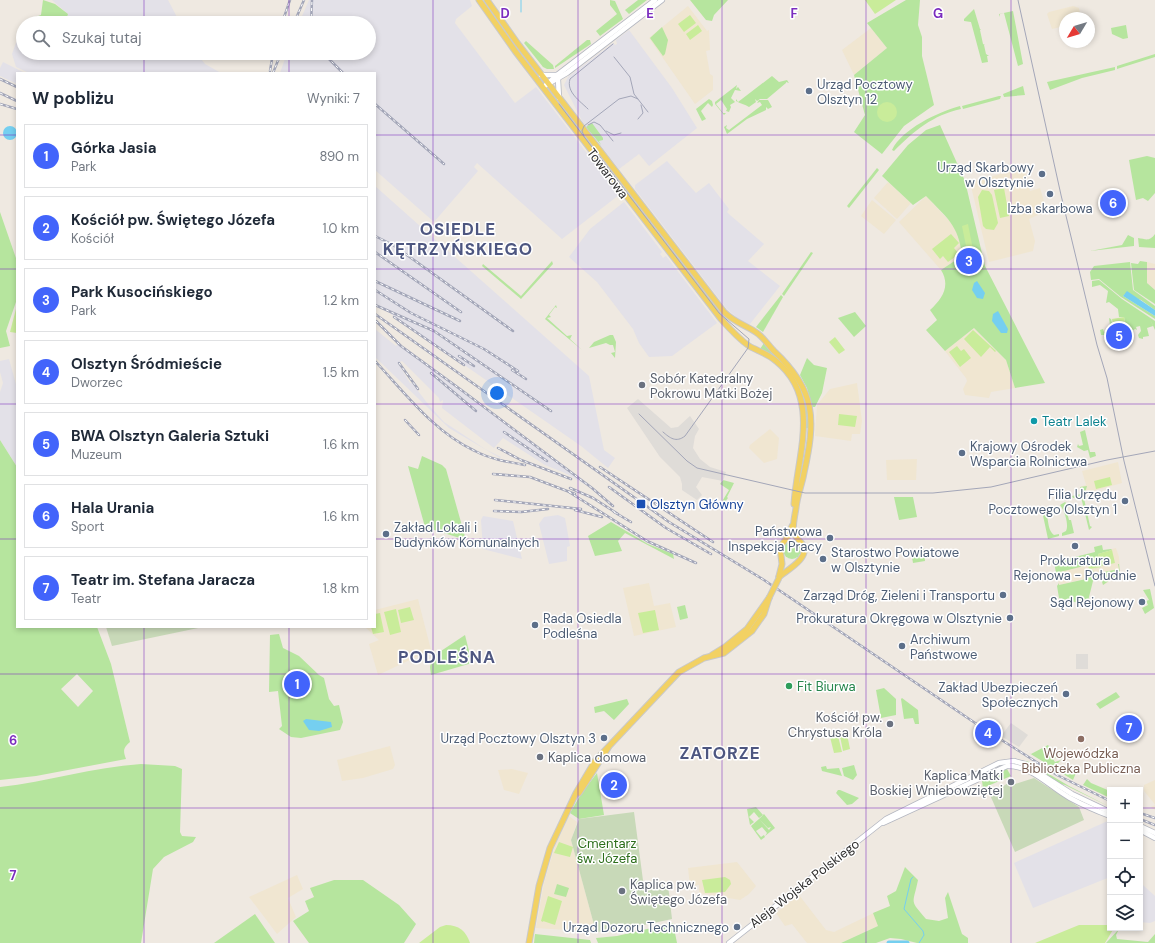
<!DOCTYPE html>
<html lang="pl">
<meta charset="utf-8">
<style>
body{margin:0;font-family:"DM Sans",sans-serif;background:#f2f2f3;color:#1f2937}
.controls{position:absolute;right:12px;bottom:12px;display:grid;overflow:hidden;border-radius:0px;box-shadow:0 2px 6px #0003}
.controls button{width:36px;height:36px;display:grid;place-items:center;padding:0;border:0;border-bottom:1px solid #e0e1e3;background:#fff;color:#1f2937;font:20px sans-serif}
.compass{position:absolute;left:1059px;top:12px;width:36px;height:36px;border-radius:50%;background:#fff;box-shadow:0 2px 6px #0003;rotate:232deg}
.you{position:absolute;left:497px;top:393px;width:14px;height:14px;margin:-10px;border:3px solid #fff;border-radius:50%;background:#1a73e8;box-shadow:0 0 0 6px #1a73e833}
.badge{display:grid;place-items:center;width:26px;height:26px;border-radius:50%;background:#4264fb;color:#fff;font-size:13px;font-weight:700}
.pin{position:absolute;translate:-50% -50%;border:2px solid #fff;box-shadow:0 1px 4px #0006}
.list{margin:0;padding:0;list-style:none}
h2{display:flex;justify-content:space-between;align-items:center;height:52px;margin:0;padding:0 16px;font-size:17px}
h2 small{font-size:13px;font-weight:400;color:#747a83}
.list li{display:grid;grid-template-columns:26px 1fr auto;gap:12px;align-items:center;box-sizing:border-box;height:64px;margin:0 8px 8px;padding:0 8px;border:1px solid #e0e1e3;border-radius:0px}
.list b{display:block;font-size:15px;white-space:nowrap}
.list p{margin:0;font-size:13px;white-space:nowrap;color:#747a83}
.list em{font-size:13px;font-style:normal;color:#747a83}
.icon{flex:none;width:22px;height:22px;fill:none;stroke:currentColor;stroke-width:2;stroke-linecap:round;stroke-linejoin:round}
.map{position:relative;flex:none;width:1155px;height:943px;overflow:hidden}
.search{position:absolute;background:#fff;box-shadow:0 2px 6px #0003;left:16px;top:16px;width:360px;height:44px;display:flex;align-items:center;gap:10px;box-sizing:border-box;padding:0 14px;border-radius:22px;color:#747a83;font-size:15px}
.panel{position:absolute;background:#fff;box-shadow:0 2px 6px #0003;left:16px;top:72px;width:360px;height:556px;border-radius:0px}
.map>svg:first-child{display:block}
.industrial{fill:#e3e1e8}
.education{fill:#f0e6d1}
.green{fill:#b6e59e;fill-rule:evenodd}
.cemetery{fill:#c8d9b8}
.pitch{fill:#c9ec9a}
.plaza{fill:#dfdcd8}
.water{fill:#75cff0}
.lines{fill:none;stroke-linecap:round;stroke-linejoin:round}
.stream{stroke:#75cff0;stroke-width:1}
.river{stroke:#75cff0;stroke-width:5}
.secondary-casing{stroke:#b4b7c1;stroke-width:6}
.primary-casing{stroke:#c9c9c9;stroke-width:7}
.secondary{stroke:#fff;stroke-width:4.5}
.primary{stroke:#f2d163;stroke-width:5}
.tram{stroke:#a3a6b8;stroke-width:1}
.rail-casing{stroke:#a3a6b8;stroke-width:2.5}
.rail{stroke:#fff;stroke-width:1;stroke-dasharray:3;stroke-linecap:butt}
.primary-bridge-casing{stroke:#c9c9c9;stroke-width:7;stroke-linecap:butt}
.primary-bridge{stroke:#f2d163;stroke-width:5}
.grid{fill:none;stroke:#7b2cbf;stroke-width:1;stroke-opacity:0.55}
.service-dot{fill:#5c6f8a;stroke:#fff;stroke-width:1.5}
.worship-dot{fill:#6b7280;stroke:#fff;stroke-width:1.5}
.culture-dot{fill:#0f9aa8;stroke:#fff;stroke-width:1.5}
.transit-dot{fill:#1a4fb4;stroke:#fff;stroke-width:1.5}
.leisure-dot{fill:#2e9e5b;stroke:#fff;stroke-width:1.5}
.education-dot{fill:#8d6e63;stroke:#fff;stroke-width:1.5}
.labels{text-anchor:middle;stroke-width:3;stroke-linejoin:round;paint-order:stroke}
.service-label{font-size:13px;fill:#4e5e75;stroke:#fff;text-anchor:end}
.street-label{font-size:13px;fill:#2e2e2e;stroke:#fff}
.worship-label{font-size:13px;fill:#5b616d;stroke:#fff;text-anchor:start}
.culture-label{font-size:13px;fill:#0d838f;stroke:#fff;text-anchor:start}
.transit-label{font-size:13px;fill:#164399;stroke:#fff;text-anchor:start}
.leisure-label{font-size:13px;fill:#27864d;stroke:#fff;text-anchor:start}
.education-label{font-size:13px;fill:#785e54;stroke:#fff}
.park-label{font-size:13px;fill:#2c6e1b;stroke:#fff}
.district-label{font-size:17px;font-weight:bold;letter-spacing:1px;fill:#4d5680;stroke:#fff}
.grid-label{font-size:13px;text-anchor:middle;font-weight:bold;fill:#7b2cbf;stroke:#fff;stroke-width:3;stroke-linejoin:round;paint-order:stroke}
</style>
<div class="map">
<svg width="1155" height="943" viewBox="0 0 1155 943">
<rect width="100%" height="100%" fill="#efe9e1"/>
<!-- industrial -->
<g class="industrial">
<polygon points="52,0 168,0 180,23 65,23 68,14"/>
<polygon points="309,0 470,0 472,6 456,19 455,23 515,103 536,87 619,195 562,239 477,163 474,167 478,171 434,222 375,170 375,73 280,73 287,53 369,53 369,23 299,23"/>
<polygon points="23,24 23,53 196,53 205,64 221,73 29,73 16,67 12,54"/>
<polygon points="629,30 672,88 697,128 649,166 639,154 619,169 582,121 564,85 568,77 613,43 615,45 617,44 616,40"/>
<polygon points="3,62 25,73 17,73 17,84 0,76 0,68"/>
<polygon points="667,161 696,193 709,183 729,209 727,212 730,215 764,244 748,261 780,286 750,324 741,321 727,309 635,189 635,185"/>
<polygon points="375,186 589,376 604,450 615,458 608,468 581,446 375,303"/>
<polygon points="624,202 662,252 660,254 663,258 666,256 717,323 672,356 649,357 639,343 633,329 597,282 569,257 590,229"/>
<polygon points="375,329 396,346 398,344 440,373 588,486 565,473 545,465 503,438 494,448 442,408 443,400 440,402 439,398 402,361 398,363 410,383 412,383 428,404 444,422 485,449 501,457 500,458 449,428 375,357"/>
<polygon points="9,359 17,388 17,467 0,440 0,392 3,383 0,372 0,361"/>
<polygon points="558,515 565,518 570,546 567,547 567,561 549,564 539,524 544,517"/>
<polygon points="483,516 513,521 522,559 483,549 481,520"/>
<polygon points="1110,820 1110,877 1033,908 1014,863"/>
<polygon points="1143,885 1155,896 1155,921 1150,923 1140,922 1140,888"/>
</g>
<!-- education -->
<g class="education">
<polygon points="688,6 707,31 709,30 710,50 706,51 710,74 713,76 713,90 695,104 649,38"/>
<polygon points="1073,6 1079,8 1081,18 1065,18 1065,26 1052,29 1047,14 1049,12"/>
<polygon points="871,28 887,48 854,75 842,50"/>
<polygon points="1024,168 1030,191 1040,188 1047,211 1029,219 1035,241 1033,251 989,262 970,182"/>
<polygon points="888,182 911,203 897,219 874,198"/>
<polygon points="926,196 954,226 960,243 962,256 941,270 899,222"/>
<polygon points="872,200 896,220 884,234 861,216"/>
<polygon points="1147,262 1155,264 1155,290 1147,283"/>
<polygon points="974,328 1006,360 1015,388 991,392 989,398 965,395 963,389 967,381 966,378 945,351"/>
<polygon points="857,383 862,421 860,434 852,434 851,441 815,436 817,405 830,389"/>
<polygon points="770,429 779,438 777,459 764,463 749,448 750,445"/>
<polygon points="917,459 916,480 887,480 886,460"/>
<polygon points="1118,462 1122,483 1083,494 1080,487 1086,485 1082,471"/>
<polygon points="1116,548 1119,557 1120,573 1107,583 1103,585 1100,575 1059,585 1054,562"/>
<polygon points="649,583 654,606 670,603 676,627 634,636 623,588"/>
<polygon points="418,599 431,650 378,675 369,644 379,640 365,627 375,627 375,610"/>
<polygon points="390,746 395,765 393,769 363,778 342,781 337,760"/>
<polygon points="512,769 528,773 519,794 504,790 498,770"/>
<polygon points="1155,780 1155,810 1151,807 1155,805 1153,802 1144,791 1144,785"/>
<polygon points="569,816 577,822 571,840 596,932 536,928 544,883 555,846"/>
<polygon points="737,862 756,886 749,894 740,900 699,893 699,885 690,886 688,868"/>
<polygon points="297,875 303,889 288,898 296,917 277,934 249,897"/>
<polygon points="799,895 826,930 834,932 882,909 878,926 841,943 807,943 792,924 785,926 776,913"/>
</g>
<!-- green -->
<g class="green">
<polygon points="43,0 55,4 68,14 65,23 29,23 32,18 41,15"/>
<polygon points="610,0 615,1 623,19 600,36 596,31 617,14 610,5"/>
<polygon points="638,0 647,0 629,14 625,10"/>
<polygon points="690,0 728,0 714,15 712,21 706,20"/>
<polygon points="906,0 920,0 918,25 922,37 922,56 934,105 904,126 882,154 854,132 865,115 854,75 887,48 867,23"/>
<polygon points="974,9 980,29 981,29 980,30 983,44 985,45 984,45 986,54 989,56 987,56 988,62 982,63 971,22 964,21 964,19"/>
<polygon points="1013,11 1023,64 1018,66 1004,13 1000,14 1000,17 999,14"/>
<polygon points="1126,25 1128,38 1123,39 1112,34 1111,28"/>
<polygon points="662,27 668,40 665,54 663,56 650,38"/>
<polygon points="587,40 590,40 591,44 555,68 555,66"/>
<polygon points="526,41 553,65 554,69 547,69 543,67 524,43"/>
<polygon points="1155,54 1155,57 1117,69 1117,66"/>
<polygon points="1115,67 1115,70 1082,78 1050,90 1047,82"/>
<path d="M772,76L779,82L787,80L789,83L786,82V83L767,99H760L757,101L755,99L756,102L749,107C745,104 740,104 736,101V99L738,102Z"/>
<polygon points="737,85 736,89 738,87 741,91 735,90 730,100 731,98 735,102 730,105 731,107 729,112 726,111 727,109 721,100 716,104 723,113 726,113 724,115 715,104 715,102"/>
<polygon points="1023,86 1025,95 1004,97 1003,94"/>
<polygon points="999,96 1001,96 1000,99 963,109 962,106"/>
<polygon points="709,99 712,101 713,105 712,107 708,103 701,111 706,119 702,121 696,109"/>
<polygon points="759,100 768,100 772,107 768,109 766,107 766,110 747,119 727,134 724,127 727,125 726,128 729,130 762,105 760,102 757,103"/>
<path d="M960,106L961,109C933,115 914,131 894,151L892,150C902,129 938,112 960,106Z"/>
<polygon points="592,123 603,138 603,140 599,141 601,145 586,127"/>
<path d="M940,125L965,181L985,266L1045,383L1015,388L1006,360L974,328L945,351L926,330L937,320L930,310C942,299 951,286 941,270L962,256C959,225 946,217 926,196L913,205L882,176L908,145L926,130Z"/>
<polygon points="1147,156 1155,158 1155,193 1148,201 1143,198 1136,200 1129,160"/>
<polygon points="877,168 879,170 849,208 847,206"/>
<polygon points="0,212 17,261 17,299 6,331 10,346 0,348"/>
<path d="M1155,234V248L1139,247L1138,238C1146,239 1149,242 1155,234Z"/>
<polygon points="1128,235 1134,238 1134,246 1090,251 1122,245"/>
<polygon points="811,252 813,253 784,296 782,294"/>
<polygon points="552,261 553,264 521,299 482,266 483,264 521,296"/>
<polygon points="1140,261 1147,262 1147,283 1155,290 1155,304 1134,290 1131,263 1138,264"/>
<polygon points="1130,262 1133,290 1155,306 1155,310 1141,300 1125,294 1123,296 1155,316 1155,319 1121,297 1099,279 1091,280 1090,272 1094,266"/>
<polygon points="1099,280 1122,299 1155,321 1155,330 1149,317 1153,326 1147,328 1149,336 1143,337 1143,339 1139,338 1138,335 1141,331 1140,326 1136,327 1137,330 1135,329 1131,332 1104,338 1104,335 1101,335 1100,330 1103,329 1104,332 1108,332 1109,328 1111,332 1109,318 1111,319 1114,331 1126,328 1124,317 1119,317 1118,309 1109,302 1106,303 1108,291 1100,285 1092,287 1092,281"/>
<polygon points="781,295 783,297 763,332 756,327"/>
<polygon points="556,305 557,308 555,307 549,315 551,317 547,318 567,336 572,335 570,339 582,350 545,319"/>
<polygon points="855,312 866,326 854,337 838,318"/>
<polygon points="610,335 613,335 616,342 615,358 611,353 615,352 613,345 610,345 606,343 589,348 594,342"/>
<path d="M764,343L794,373L808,403L809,428H806C810,387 786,374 760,349Z"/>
<polygon points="807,358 814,365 827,368 822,393 815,407 812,407 807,388 800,375"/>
<polygon points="1085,430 1090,452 1095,452 1096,456 1092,455 1096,456 1090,458 1088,450 1084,451 1077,447 1078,444 1079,446 1083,445 1080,432"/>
<path d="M0,440L17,467V627H97L111,664L130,742C123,748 123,751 126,759L36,776L0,780ZM77,674L93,691L78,707L61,689Z"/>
<polygon points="422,456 442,465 446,469 466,540 425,527 408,466 418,469"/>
<polygon points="723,480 734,483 727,497 728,498 720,508 718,508 729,490 720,484"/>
<polygon points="1087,486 1085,493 1083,494 1090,526 1092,527 1089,530 1081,497 1073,498 1072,496 1081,494 1080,487"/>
<polygon points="894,497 913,497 917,517 899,520"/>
<path d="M1065,502L1067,504L1065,505L1069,520H1071L1074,533L1062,536V533L1066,531C1069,525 1065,511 1060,505Z"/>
<path d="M1041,506C1051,513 1045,528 1054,535L1059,534V536L1048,539Z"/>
<polygon points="611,522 648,544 673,554 674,559 625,533 618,541 622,551 595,556 588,536"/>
<circle cx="792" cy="550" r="9"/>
<polygon points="1102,545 1103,550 1111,549 1112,550 1098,554 1101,567 1089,570 1100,567 1086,559 1088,565 1056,573 1054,562 1095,552 1094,547"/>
<polygon points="924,549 925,561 913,563 911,551"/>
<polygon points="1118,564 1119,564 1120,573 1103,585 1100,575 1094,577 1088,601 1079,603 1059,598 1057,586 1059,583 1059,585 1086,579 1086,576 1090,575 1089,571 1093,570 1094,574 1119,569"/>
<polygon points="1150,589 1154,608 1145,614 1142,608 1148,605 1146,601 1149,600 1143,590"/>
<polygon points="685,605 688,618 680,620 677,607"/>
<polygon points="279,634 283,648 299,656 319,675 324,678 329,699 334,706 339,705 343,722 340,730 301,738 291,737 279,729 282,726 278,691 269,692 270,635"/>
<polygon points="465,635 472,663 431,675 430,667 432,657"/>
<polygon points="884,688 896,699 896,715 881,718 876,690"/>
<polygon points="1116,692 1120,697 1100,709 1096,704"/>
<polygon points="902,698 918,710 919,724 915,724 913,718 904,719 901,699"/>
<polygon points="627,699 629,704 614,720 604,711 595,713 594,707"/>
<polygon points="1048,745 1051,749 1044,754 1045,757 1051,755 1050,751 1052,750 1054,754 1052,757 1055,755 1056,758 1053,759 1055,762 1061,760 1060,756 1062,759 1056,765 1069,773 1076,773 1073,780 1029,753 1031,754"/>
<polygon points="1025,761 1027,761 1069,786 1110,807 1065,785 1061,784"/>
<path d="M141,764L175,766L182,769L180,832L182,836L196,837L193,842L164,857L153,869L141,943H0V787C47,782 93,767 141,764Z"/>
<polygon points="854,765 857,775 853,780 844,776 842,768"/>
<polygon points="826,766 827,769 839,768 842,776 822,771 821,767"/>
<polygon points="1007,769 1011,776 983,788 982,781"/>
<polygon points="597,773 604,815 579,819 570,813 581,794"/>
<polygon points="1087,779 1091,783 1110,791 1110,798 1083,785"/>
<polygon points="838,790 840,790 859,798 852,804 847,805 836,793"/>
<polygon points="756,807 763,815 759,818 754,812 749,817 754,822 750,825 747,809"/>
<polygon points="764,814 775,828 765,836 767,833 762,827 756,831 761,837 764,835 765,837 761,840 751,826 759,819 769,830 771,827 768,828 759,819"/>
<path d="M905,867L918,880C913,905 909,899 926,919L939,921L948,918L945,898L948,892L962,934L968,938V943H917L901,939L890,938L876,943H841L878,926L873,913L890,906L887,896L896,891Z"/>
<polygon points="334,880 363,880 399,905 416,924 404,943 309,943 293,921 309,911 305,901 314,897 310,888"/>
<polygon points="557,884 569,888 566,897 554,894"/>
<polygon points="255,914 275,943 214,943"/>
<polygon points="673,923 677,943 598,943 596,938 617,936"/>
<polygon points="1119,929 1116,935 1117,939 1148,942 1155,934 1155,943 1106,943"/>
<polygon points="535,934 590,940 591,943 534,943"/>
</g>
<!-- cemetery -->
<g class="cemetery">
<polygon points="106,627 203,627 112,646"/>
<polygon points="1034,778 1079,807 1084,820 1015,852 990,795 1008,783 1009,786"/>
<polygon points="634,812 644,888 668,885 672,919 616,931 596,932 571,840 579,819"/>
</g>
<!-- pitch -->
<g class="pitch">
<polygon points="865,0 896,0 875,14"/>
<polygon points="690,15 696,23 684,32 678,24"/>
<polygon points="698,25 702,31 690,40 686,34"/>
<circle cx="887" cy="112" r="10"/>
<polygon points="1004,188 1009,216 1000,218 994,190"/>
<polygon points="982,190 989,191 992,195 998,223 994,230 986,229 983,226 978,197"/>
<polygon points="968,224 975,260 969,261 962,226"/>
<polygon points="951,234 959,243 954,248 959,254 948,262 943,256 940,259 932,249"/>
<polygon points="17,305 17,333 10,332"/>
<polygon points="1124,317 1126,328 1114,331 1112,319"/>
<polygon points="973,330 996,351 995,352 990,347 981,357 964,339"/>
<polygon points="835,337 845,350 839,354 829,342"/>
<polygon points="957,346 961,351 964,349 971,358 960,367 949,352"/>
<polygon points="839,414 857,416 855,427 838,425"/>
<polygon points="1110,477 1112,485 1096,489 1094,481"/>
<polygon points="1112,550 1115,563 1101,566 1098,554"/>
<polygon points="1098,556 1100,567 1089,569 1086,559"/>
<polygon points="410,607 414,620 401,623 398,610"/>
<polygon points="396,609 401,632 390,635 384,612"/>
<polygon points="655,610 659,630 643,633 638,613"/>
<polygon points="380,613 384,632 373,634 371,627 375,627 375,614"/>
<polygon points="847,734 850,749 843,751 840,736"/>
<polygon points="838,736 842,752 834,753 830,737"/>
<polygon points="559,842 573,847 570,857 554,853"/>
<polygon points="725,877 730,880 731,884 725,892 705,893 702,880"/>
<polygon points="548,896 562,901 555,925 543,921 547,907 543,922 541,921"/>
<path d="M446,925C459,925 466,931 470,943H419L440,927Z"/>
<polygon points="1079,925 1110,925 1110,928 1114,928 1105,943 1035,943"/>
</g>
<!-- plaza -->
<g class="plaza">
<polygon points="638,399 671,428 678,427 690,416 699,429 695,436 693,448 700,459 710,467 726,472 723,481 702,477 696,487 702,495 697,500 682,490 682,484 680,477 660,457 627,408"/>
<rect x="1076" y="654" width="12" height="15"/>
<polygon points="1011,723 1028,735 1019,747 1001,736"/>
</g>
<!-- water -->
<g class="water">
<circle cx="10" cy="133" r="7"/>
<polygon points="977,281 985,293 983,299 977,298 972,290 974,283"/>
<polygon points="1127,291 1155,310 1155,316 1123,296"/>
<polygon points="998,311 1008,329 1007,333 1001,333 992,321 993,314"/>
<polygon points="306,719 331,722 332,727 319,731 309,730 303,721"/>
</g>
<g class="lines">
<!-- stream -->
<g class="stream">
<polyline points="521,0 521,12"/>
<polyline points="913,877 911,879 904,909 923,931 924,935 919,943"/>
</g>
<!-- river -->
<polyline class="river" points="889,943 907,943"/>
<!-- secondary casing -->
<g class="secondary-casing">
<g id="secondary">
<polyline points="541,75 557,75"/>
<polyline points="558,79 559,98"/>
<polyline points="548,84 567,73 662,0"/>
<polyline points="546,85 557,75 655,0"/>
<path d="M883,823L1007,766C1031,765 1050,787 1070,798C1083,805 1097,811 1110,816"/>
<polyline points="1140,826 1155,833"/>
<polyline points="1140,830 1155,838"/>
<polyline points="729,943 886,819 999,763 1014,761 1025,764 1072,794 1110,812"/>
</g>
</g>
<!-- primary casing -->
<g class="primary-casing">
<g id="primary">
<path d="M479,0L515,51L721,319C729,328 739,339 749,346C758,351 768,354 776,361C822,398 797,456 794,504"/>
<path d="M487,0L518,44L724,312C735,323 746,325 757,333C764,338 768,345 774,351C816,390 816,419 804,473C802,485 797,496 796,508C795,515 792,526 794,533C796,538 800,541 803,545C810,558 787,570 779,577"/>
<polyline points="779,576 782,564 780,547 789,535 792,526"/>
<polyline points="712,655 725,647 747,629 769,598"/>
<polyline points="579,793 608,748"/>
<polyline points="529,943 539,886 550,848 576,793 595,761 679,672 704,658 724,653 752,631 764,614 769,598"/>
</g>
</g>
<!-- secondary -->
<use href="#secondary" class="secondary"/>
<!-- primary -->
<use href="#primary" class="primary"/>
<!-- tram -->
<g class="tram">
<polyline points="1018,0 1061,195 1097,345 1107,378 1124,461 1155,586"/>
<polyline points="614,57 630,77 634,94 648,112"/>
<path d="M559,104L719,313L749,339L748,348L685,436C676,443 670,438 663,432"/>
<path d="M588,109C580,101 566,92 570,79L613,44"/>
<polyline points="638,119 643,113 641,105"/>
<polyline points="588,125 594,122 600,125 613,141"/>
<polyline points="606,131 614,135 621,133"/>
<polyline points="584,136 582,131 584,126 619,99 631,96 638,99"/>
<polyline points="639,414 687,461 697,468 805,493 933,493 991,487 1107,460 1155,451"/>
</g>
<!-- rail casing -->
<g class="rail-casing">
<g id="rail">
<polyline points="282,23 290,0"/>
<polyline points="294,23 304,0"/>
<polyline points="311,23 312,0"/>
<polyline points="323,53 343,73"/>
<polyline points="270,71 273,53"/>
<polyline points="273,73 281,53"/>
<polyline points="0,79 17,87"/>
<polyline points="0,93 17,101"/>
<polyline points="0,104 17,109"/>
<polyline points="375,104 444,164"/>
<polyline points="375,236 393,245 513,331"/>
<polyline points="375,252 461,312"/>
<polyline points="375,281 460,321"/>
<polyline points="375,290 411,313 484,349 518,371"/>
<polyline points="375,305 434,331 551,411"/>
<polyline points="375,314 669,522 764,580 981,727 1057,775 1110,801"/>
<polyline points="394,317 464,365"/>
<polyline points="376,321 401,346 460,389 592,488 613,506"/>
<polyline points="459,356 474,366"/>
<path d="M375,361C405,393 434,432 475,451C490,459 508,462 525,465"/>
<polyline points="399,363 418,389"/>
<polyline points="512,370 526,379"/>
<polyline points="431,373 476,411"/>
<polyline points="405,420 419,435"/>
<polyline points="504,432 547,461"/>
<polyline points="498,448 521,460 571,479"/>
<polyline points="600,467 713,542"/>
<polyline points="493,474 530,477 575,494"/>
<polyline points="609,487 666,528 711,554"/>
<polyline points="570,488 593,498 618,514"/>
<polyline points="569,492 647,541 696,563"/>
<polyline points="495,500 581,509"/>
<polyline points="575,510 602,517"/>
<polyline points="494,511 521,512 548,509"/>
<polyline points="614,512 631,522"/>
<polyline points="1140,813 1155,818"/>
<polyline points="1140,819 1155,825"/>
</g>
</g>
<!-- rail -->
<use href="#rail" class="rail"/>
<!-- primary-bridge casing -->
<g class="primary-bridge-casing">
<polyline id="primary-bridge" points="769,598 779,578"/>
</g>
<!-- primary-bridge -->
<use href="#primary-bridge" class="primary-bridge"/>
</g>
<!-- grid -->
<path class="grid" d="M144,0V23M289,0V23M433,0V943M578,0V943M722,0V943M866,0V943M1011,0V943M144,53V73M289,53V73M0,135H17M375,135H1155M0,269H17M375,269H1155M0,404H17M375,404H1155M0,539H17M375,539H1155M144,627V943M289,627V943M0,674H1155M0,808H1110M1140,808H1155"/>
<!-- markers -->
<g class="service-dot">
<circle cx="809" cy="91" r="4"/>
<circle cx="1042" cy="174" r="4"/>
<circle cx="1050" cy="194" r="4"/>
<circle cx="962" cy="453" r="4"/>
<circle cx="1125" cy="501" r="4"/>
<circle cx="386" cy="534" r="4"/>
<circle cx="830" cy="538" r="4"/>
<circle cx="1075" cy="546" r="4"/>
<circle cx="823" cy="559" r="4"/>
<circle cx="1003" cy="595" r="4"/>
<circle cx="1142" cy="602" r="4"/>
<circle cx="1010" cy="618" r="4"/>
<circle cx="535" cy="625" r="4"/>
<circle cx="902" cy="646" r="4"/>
<circle cx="1066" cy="694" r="4"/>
<circle cx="604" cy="738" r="4"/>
<circle cx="737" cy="927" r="4"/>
</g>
<g class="worship-dot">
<circle cx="642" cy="385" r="4"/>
<circle cx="890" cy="724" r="4"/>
<circle cx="540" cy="757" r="4"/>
<circle cx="1011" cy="782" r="4"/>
<circle cx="622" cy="891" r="4"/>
</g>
<circle class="culture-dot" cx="1034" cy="421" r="4"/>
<rect class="transit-dot" x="636" y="499" width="10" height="10" rx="2"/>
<circle class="leisure-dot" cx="789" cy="686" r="4"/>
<circle class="education-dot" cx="1081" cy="739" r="4"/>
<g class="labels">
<!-- service labels -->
<g class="service-label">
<text x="817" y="89" text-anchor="start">Urząd Pocztowy<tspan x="817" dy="15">Olsztyn 12</tspan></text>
<text x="1034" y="172">Urząd Skarbowy<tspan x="1034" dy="15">w Olsztynie</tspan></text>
<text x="1050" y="213" text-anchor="middle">Izba skarbowa</text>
<text x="970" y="451" text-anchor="start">Krajowy Ośrodek<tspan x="970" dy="15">Wsparcia Rolnictwa</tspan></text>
<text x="1117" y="499">Filia Urzędu<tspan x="1117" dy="15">Pocztowego Olsztyn 1</tspan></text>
<text x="394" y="532" text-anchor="start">Zakład Lokali i<tspan x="394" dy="15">Budynków Komunalnych</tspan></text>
<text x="822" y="536">Państwowa<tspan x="822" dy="15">Inspekcja Pracy</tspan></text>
<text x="831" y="557" text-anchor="start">Starostwo Powiatowe<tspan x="831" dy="15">w Olsztynie</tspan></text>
<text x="1075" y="565" text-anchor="middle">Prokuratura<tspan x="1075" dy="15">Rejonowa - Południe</tspan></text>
<text x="995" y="600">Zarząd Dróg, Zieleni i Transportu</text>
<text x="1134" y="607">Sąd Rejonowy</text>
<text x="543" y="623" text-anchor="start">Rada Osiedla<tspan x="543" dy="15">Podleśna</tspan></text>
<text x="1002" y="623">Prokuratura Okręgowa w Olsztynie</text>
<text x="910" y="644" text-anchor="start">Archiwum<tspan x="910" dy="15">Państwowe</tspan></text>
<text x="1058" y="692">Zakład Ubezpieczeń<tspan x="1058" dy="15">Społecznych</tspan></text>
<text x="596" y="743">Urząd Pocztowy Olsztyn 3</text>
<text x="729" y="932">Urząd Dozoru Technicznego</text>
</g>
<!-- street labels -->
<g class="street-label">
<text transform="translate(608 173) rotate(53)" y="5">Towarowa</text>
<text transform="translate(804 883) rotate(-38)" y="5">Aleja Wojska Polskiego</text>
</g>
<!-- worship labels -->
<g class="worship-label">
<text x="650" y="383">Sobór Katedralny<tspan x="650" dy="15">Pokrowu Matki Bożej</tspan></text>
<text x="882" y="722" text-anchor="end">Kościół pw.<tspan x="882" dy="15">Chrystusa Króla</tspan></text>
<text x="548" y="762">Kaplica domowa</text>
<text x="1003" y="780" text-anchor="end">Kaplica Matki<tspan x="1003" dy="15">Boskiej Wniebowziętej</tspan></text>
<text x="630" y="889">Kaplica pw.<tspan x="630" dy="15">Świętego Józefa</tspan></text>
</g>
<!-- culture labels -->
<g class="culture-label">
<text x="1042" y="426">Teatr Lalek</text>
</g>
<!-- transit labels -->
<g class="transit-label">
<text x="650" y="509">Olsztyn Główny</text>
</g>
<!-- leisure labels -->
<g class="leisure-label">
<text x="797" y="691">Fit Biurwa</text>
</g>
<!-- education labels -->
<g class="education-label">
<text x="1081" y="758">Wojewódzka<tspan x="1081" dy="15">Biblioteka Publiczna</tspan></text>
</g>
<!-- park labels -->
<g class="park-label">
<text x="607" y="848">Cmentarz<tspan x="607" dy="15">św. Józefa</tspan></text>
</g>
<!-- district labels -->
<g class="district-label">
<text x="458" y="235">OSIEDLE<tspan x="458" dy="20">KĘTRZYŃSKIEGO</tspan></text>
<text x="447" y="663">PODLEŚNA</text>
<text x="720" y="759">ZATORZE</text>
</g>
</g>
<g class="grid-label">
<text x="505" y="18">D</text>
<text x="650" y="18">E</text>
<text x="794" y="18">F</text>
<text x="938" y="18">G</text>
<text x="13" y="745">6</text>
<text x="13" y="880">7</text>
</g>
</svg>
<div class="controls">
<button>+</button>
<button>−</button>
<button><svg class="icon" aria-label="locate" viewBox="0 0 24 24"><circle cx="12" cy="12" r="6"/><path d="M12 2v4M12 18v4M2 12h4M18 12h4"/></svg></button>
<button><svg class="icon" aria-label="layers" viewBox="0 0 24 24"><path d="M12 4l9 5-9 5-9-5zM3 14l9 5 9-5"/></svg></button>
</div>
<svg class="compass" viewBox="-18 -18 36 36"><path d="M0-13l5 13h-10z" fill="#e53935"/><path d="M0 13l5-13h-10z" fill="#747a83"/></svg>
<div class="you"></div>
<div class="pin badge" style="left:297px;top:684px">1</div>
<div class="pin badge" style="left:614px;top:785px">2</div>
<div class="pin badge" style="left:969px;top:261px">3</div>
<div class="pin badge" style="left:988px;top:733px">4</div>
<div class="pin badge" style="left:1119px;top:336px">5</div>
<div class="pin badge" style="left:1113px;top:203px">6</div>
<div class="pin badge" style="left:1129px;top:728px">7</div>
<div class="search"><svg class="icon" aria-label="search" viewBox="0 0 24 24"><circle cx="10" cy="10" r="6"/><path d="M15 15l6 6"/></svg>Szukaj tutaj</div>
<section class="panel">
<h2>W pobliżu<small>Wyniki: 7</small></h2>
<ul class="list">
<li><span class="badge">1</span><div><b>Górka Jasia</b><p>Park</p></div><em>890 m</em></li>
<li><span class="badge">2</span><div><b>Kościół pw. Świętego Józefa</b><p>Kościół</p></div><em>1.0 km</em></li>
<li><span class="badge">3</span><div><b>Park Kusocińskiego</b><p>Park</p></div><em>1.2 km</em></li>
<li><span class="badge">4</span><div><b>Olsztyn Śródmieście</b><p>Dworzec</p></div><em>1.5 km</em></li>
<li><span class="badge">5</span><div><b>BWA Olsztyn Galeria Sztuki</b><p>Muzeum</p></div><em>1.6 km</em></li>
<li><span class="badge">6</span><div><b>Hala Urania</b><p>Sport</p></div><em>1.6 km</em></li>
<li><span class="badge">7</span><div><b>Teatr im. Stefana Jaracza</b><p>Teatr</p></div><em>1.8 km</em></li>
</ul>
</section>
</div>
